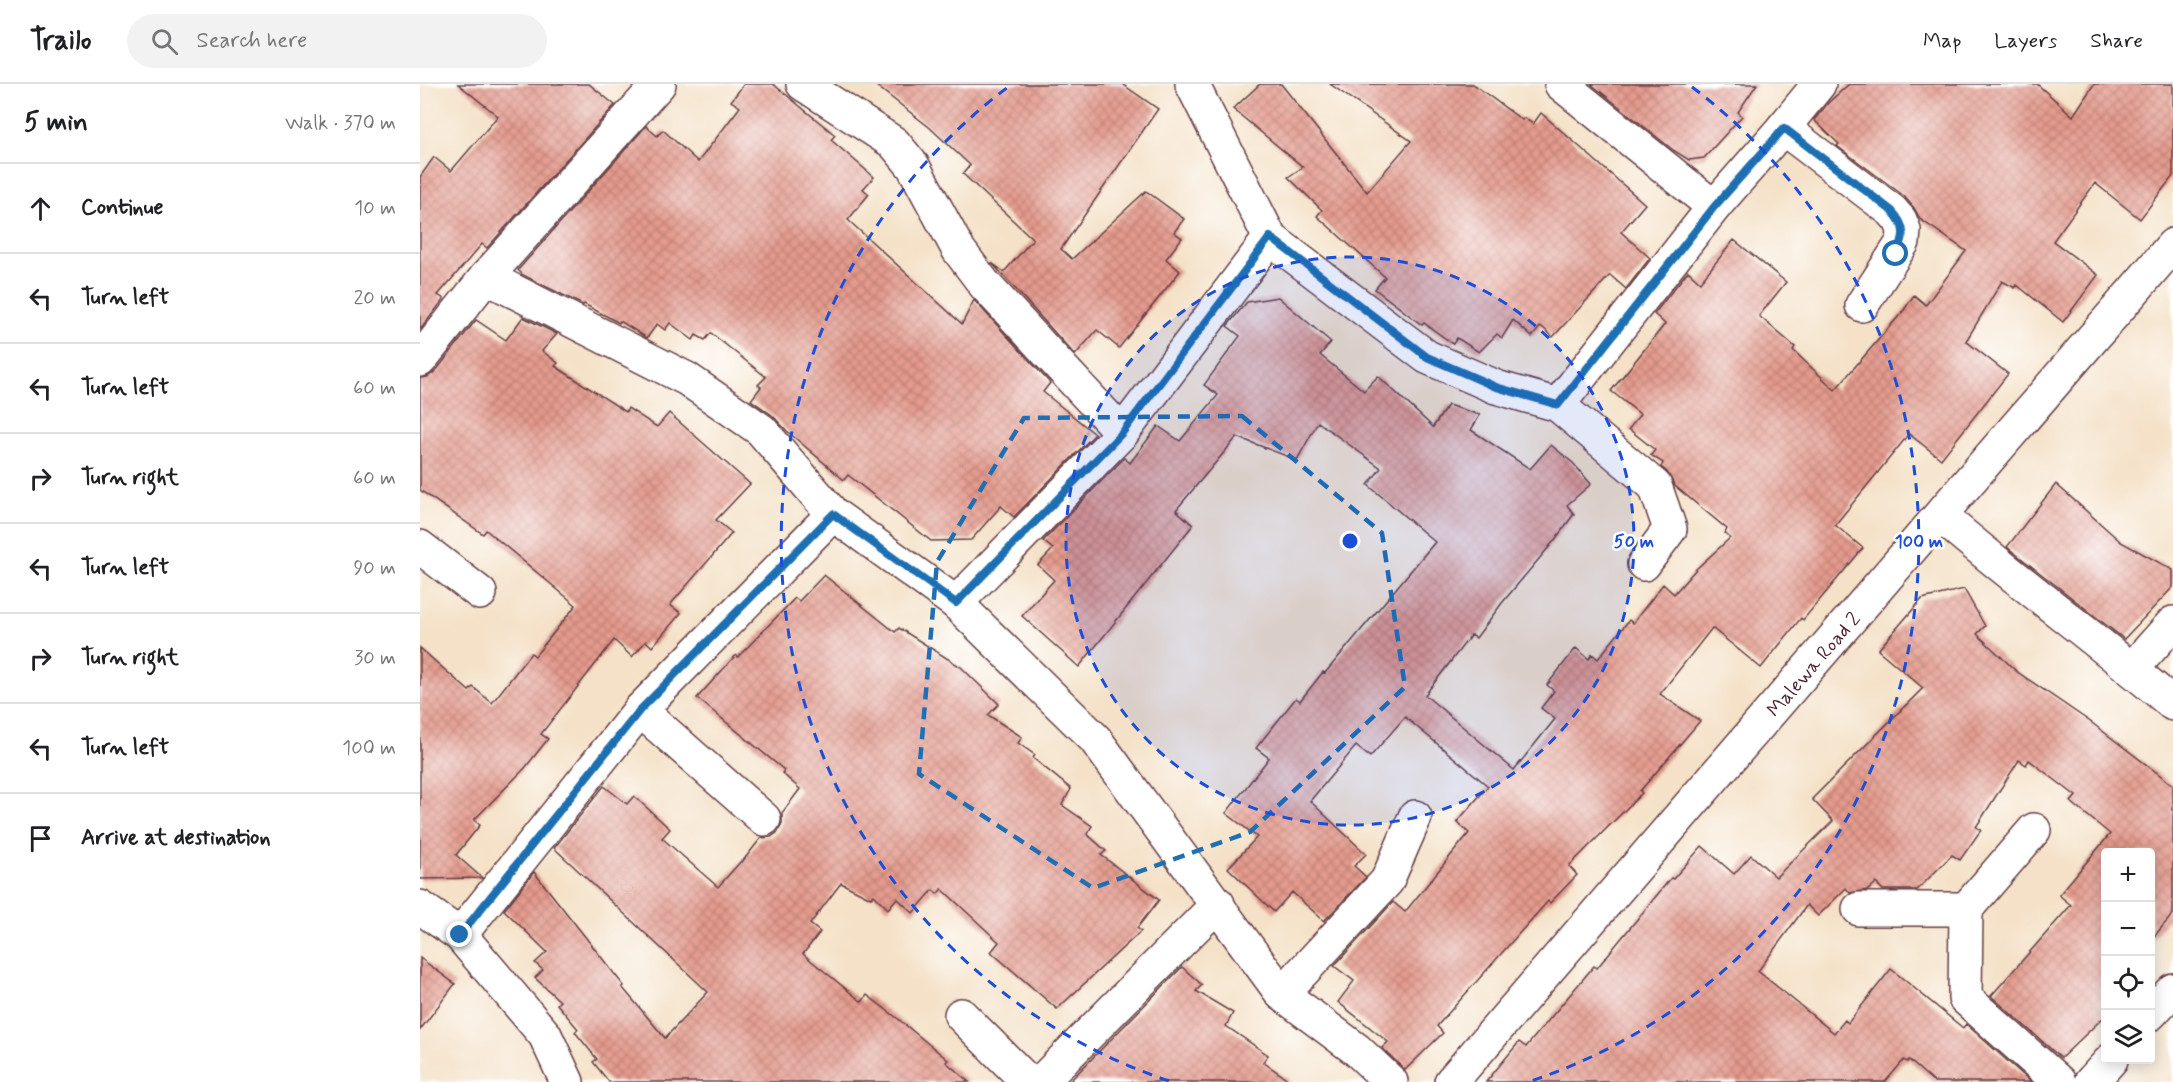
<!DOCTYPE html>
<meta charset="utf-8">
<style>
body{margin:0;font-family:Mynerve,sans-serif;background:#f2f2f2;color:#202124}
.controls{position:absolute;right:18px;bottom:18px;display:grid;overflow:hidden;border-radius:6px;box-shadow:0 3px 15px #0003}
.controls button{width:54px;height:54px;display:grid;place-items:center;padding:0;border:0;border-bottom:2px solid #e0e0e0;background:#fff;color:#202124;font:30px sans-serif}
.stop{position:absolute;width:18px;height:18px;margin:-14px;border:4px solid #1f6fb2;border-radius:50%;background:#fff}
.stop.end{background:#1f6fb2;border-color:#fff;box-shadow:0 2px 6px #0008}
.list{margin:0;padding:0;list-style:none}
h2{display:flex;justify-content:space-between;align-items:center;height:78px;margin:0;padding:0 24px;font-size:26px}
h2 small{font-size:20px;font-weight:400;color:#757577}
.list li{display:grid;grid-template-columns:39px 1fr auto;gap:18px;align-items:center;box-sizing:border-box;height:90px;padding:0 24px;border-top:2px solid #e0e0e0}
.list b{display:block;font-size:22px;white-space:nowrap}
.list em{font-size:20px;font-style:normal;color:#757577}
.icon{flex:none;width:33px;height:33px;fill:none;stroke:currentColor;stroke-width:2;stroke-linecap:round;stroke-linejoin:round}
.map{position:relative;flex:none;width:1753px;height:998px;overflow:hidden}
header{display:flex;align-items:center;gap:36px;box-sizing:border-box;height:84px;padding:0 30px;background:#fff;border-bottom:2px solid #e0e0e0}
header strong{font-size:28px}
nav{display:flex;gap:33px;margin-inline-start:auto;font-size:21px}
.search{width:420px;height:54px;background:#f2f2f2;display:flex;align-items:center;gap:15px;box-sizing:border-box;padding:0 21px;border-radius:33px;color:#757577;font-size:22px}
main{display:flex}
aside{flex:1;background:#fff}
.map>svg:first-child{display:block}
.building{fill:url(#building-cross-hatch)}
.lines{fill:none;stroke-linecap:round;stroke-linejoin:round}
.street-casing{stroke:#643c42;stroke-width:36}
.secondary-casing{stroke:#643c42;stroke-width:36}
.street{stroke:#fff;stroke-width:33}
.secondary{stroke:#fff;stroke-width:33}
.route{stroke:#1f6fb2;stroke-width:8}
.marked{fill:none;stroke:#1f6fb2;stroke-width:4.5;stroke-dasharray:12 8;stroke-linejoin:round}
.ring{fill:none;stroke:#1d4ed8;stroke-width:3;stroke-dasharray:10 8}
.labels{text-anchor:middle;stroke-width:5;stroke-linejoin:round;paint-order:stroke}
.street-label{font-size:20px;fill:#4a1f2b;stroke:#fff}
.centre{fill:#1d4ed8;stroke:#fff;stroke-width:3}
.ring-label{font-size:18px;text-anchor:middle;font-weight:bold;fill:#1d4ed8;stroke:#fff;stroke-width:5;stroke-linejoin:round;paint-order:stroke}
</style>
<header>
<strong>Trailo</strong>
<div class="search"><svg class="icon" aria-label="search" viewBox="0 0 24 24"><circle cx="10" cy="10" r="6"/><path d="M15 15l6 6"/></svg>Search here</div>
<nav><a>Map</a><a>Layers</a><a>Share</a></nav>
</header>
<main>
<aside>
<h2>5 min<small>Walk · 370 m</small></h2>
<ul class="list">
<li><svg class="icon" aria-label="ahead" viewBox="0 0 24 24"><path d="M12 20V5M6 11l6-6 6 6"/></svg><div><b>Continue</b></div><em>10 m</em></li>
<li><svg class="icon" aria-label="left" viewBox="0 0 24 24"><path d="M17 20v-9H6M10 6l-5 5 5 5"/></svg><div><b>Turn left</b></div><em>20 m</em></li>
<li><svg class="icon" aria-label="left" viewBox="0 0 24 24"><path d="M17 20v-9H6M10 6l-5 5 5 5"/></svg><div><b>Turn left</b></div><em>60 m</em></li>
<li><svg class="icon" aria-label="right" viewBox="0 0 24 24"><path d="M7 20v-9h11M14 6l5 5-5 5"/></svg><div><b>Turn right</b></div><em>60 m</em></li>
<li><svg class="icon" aria-label="left" viewBox="0 0 24 24"><path d="M17 20v-9H6M10 6l-5 5 5 5"/></svg><div><b>Turn left</b></div><em>90 m</em></li>
<li><svg class="icon" aria-label="right" viewBox="0 0 24 24"><path d="M7 20v-9h11M14 6l5 5-5 5"/></svg><div><b>Turn right</b></div><em>30 m</em></li>
<li><svg class="icon" aria-label="left" viewBox="0 0 24 24"><path d="M17 20v-9H6M10 6l-5 5 5 5"/></svg><div><b>Turn left</b></div><em>100 m</em></li>
<li><svg class="icon" aria-label="arrive" viewBox="0 0 24 24"><path d="M6 21V4h12l-3 4 3 4H6"/></svg><div><b>Arrive at destination</b></div></li>
</ul>
</aside>
<div class="map">
<svg width="1753" height="998" viewBox="0 0 1753 998">
<defs>
<pattern id="building-cross-hatch" width="8" height="8" patternUnits="userSpaceOnUse" patternTransform="scale(1.5)"><rect width="8" height="8" fill="#e59b8e"/><path d="M0 0l8 8M0 8l8-8" fill="none" stroke="#bc7e74"/></pattern>
</defs>
<rect width="100%" height="100%" fill="#fff"/>
<filter id="ink" filterUnits="userSpaceOnUse"><feTurbulence type="fractalNoise" baseFrequency=".0167" numOctaves="2"/><feDisplacementMap in="SourceGraphic" scale="12" xChannelSelector="R" yChannelSelector="G"/><feConvolveMatrix kernelMatrix="1 2 1 2 8 2 1 2 1" color-interpolation-filters="sRGB"/></filter>
<filter id="wash" filterUnits="userSpaceOnUse"><feTurbulence type="fractalNoise" baseFrequency=".008" numOctaves="4" result="noise"/><feDisplacementMap in="SourceGraphic" scale="24" xChannelSelector="R" yChannelSelector="G"/><feGaussianBlur stdDeviation="1.35" result="paint"/><feColorMatrix in="noise" values="0 0 0 0 0 0 0 0 0 0 0 0 0 0 0 0 0 1.4 0 .05"/><feComposite in="paint" operator="in"/></filter>
<g filter="url(#wash)">
<rect width="100%" height="100%" fill="#f4e1c7"/>
<g id="blocks">
<!-- building -->
<g class="building">
<polygon points="38,0 169,0 195,21 67,164 62,160 18,211 24,215 0,246 0,93 14,73 31,87 78,32"/>
<polygon points="324,0 353,0 415,51 411,56 454,93 443,105 449,110 428,136 542,240 554,216 630,299 623,308 675,350 594,433 581,422 551,456 511,457 428,391 424,396 367,347 352,331 331,316 341,303 338,301 346,293 291,249 285,256 276,251 273,256 250,239 245,246 237,240 227,254 200,237 199,239 164,220 163,221 103,191 98,186 226,42 237,52 243,46 278,78 320,23 311,17"/>
<polygon points="454,0 702,0 738,25 641,165 652,175 726,107 764,135 754,148 762,154 746,175 760,187 699,264 677,246 655,271 572,179 584,188 613,155 543,90 550,81 509,43"/>
<polygon points="840,0 861,0 947,108 991,57 910,0 1053,0 1102,36 1104,34 1113,40 1121,29 1225,120 1201,148 1230,174 1206,205 1190,191 1133,253 1121,242 1112,253 1093,236 1082,254 1077,250 1059,268 1037,254 1033,260 1004,239 1002,241 955,205 965,193 897,132 902,126 868,93 883,83 813,25"/>
<polygon points="1171,0 1337,0 1318,28 1322,32 1284,74 1269,76 1253,66"/>
<polygon points="1429,0 1617,0 1653,32 1674,0 1753,0 1753,92 1720,135 1675,99 1633,157 1678,191 1643,238 1597,201 1595,204 1582,197 1546,257 1588,290 1521,375 1489,350 1415,441 1443,464 1383,536 1381,534 1341,584 1292,544 1240,610 1280,637 1220,707 1222,709 1149,782 1157,791 1130,819 1128,817 1017,942 1023,949 985,986 962,964 968,958 918,918 934,897 914,882 973,818 985,828 1049,749 1037,738 1068,702 985,633 950,673 936,662 890,717 946,770 934,782 946,793 904,837 872,808 854,828 808,784 837,753 806,729 849,674 836,664 876,614 880,617 903,588 905,589 1015,458 948,401 961,384 898,338 877,376 817,353 756,426 773,441 659,583 602,532 634,496 618,481 633,465 623,457 704,374 710,379 738,342 760,357 798,311 784,301 820,252 807,242 827,218 858,213 911,258 900,271 944,307 958,292 1013,343 1028,321 1060,331 1051,346 1110,385 1131,361 1153,379 1171,400 1147,421 1154,430 1134,457 1082,519 1056,554 1051,551 1005,611 1094,686 1135,635 1121,624 1134,607 1127,601 1156,564 1169,575 1172,570 1178,575 1209,536 1213,539 1243,500 1254,510 1276,485 1310,454 1305,449 1307,445 1255,402 1247,388 1241,383 1243,379 1231,371 1235,366 1209,345 1220,330 1191,307 1245,240 1234,230 1268,187 1280,198 1314,156 1366,198 1339,232 1375,263 1373,266 1415,306 1484,226 1494,211 1506,221 1546,167 1500,135 1494,124 1484,112 1417,62 1419,60 1394,36 1408,19"/>
<polygon points="103,233 137,250 122,267 138,279 135,282 206,328 208,324 237,343 249,329 330,400 296,436 312,449 250,521 261,529 232,563 226,557 212,573 194,556 121,650 128,655 105,684 54,736 60,741 36,771 62,794 0,795 0,564 49,607 53,603 72,619 111,569 115,572 156,521 66,446 63,450 0,406 0,294 7,293 15,288 56,236 86,256"/>
<polygon points="1636,400 1701,458 1753,486 1753,503 1704,555 1587,463"/>
<polygon points="404,491 475,548 479,544 541,583 579,620 568,631 602,653 598,659 615,671 613,674 651,705 642,721 672,742 667,750 686,767 681,771 739,816 717,844 721,847 637,925 571,868 579,858 522,805 517,810 513,806 493,829 477,814 468,825 454,811 451,814 421,799 390,840 400,848 383,870 442,918 447,911 477,934 528,976 526,978 549,998 189,998 173,978 177,975 155,948 158,945 137,920 140,917 115,894 123,886 115,879 127,868 84,826 114,788 204,902 202,903 245,954 288,908 134,764 184,702 207,720 214,712 250,745 242,754 298,803 321,777 322,778 341,754 351,753 358,748 362,739 362,729 380,705 362,689 364,686 277,614 316,571 318,573 375,514 379,517"/>
<polygon points="1544,505 1565,542 1557,550 1596,587 1672,639 1753,701 1753,830 1731,856 1731,768 1686,768 1686,931 1641,974 1571,912 1651,821 1639,811 1690,750 1651,718 1656,712 1609,676 1606,681 1599,676 1556,743 1561,746 1540,776 1532,771 1497,806 1463,806 1456,799 1448,806 1430,809 1426,804 1398,832 1387,821 1338,887 1414,949 1425,936 1428,939 1471,885 1543,944 1546,940 1611,998 1514,998 1489,976 1487,978 1484,976 1465,998 1066,998 1099,958 1106,963 1174,882 1177,884 1251,794 1253,795 1282,762 1314,790 1331,771 1356,793 1413,737 1392,715 1503,604 1458,566 1502,515"/>
<polygon points="0,874 35,900 0,946"/>
<polygon points="762,883 782,901 776,907 813,929 806,942 848,971 843,978 872,998 649,998"/>
</g>
</g>
</g>
<g filter="url(#ink)">
<use href="#blocks" fill-opacity="0" stroke="#643c42" stroke-width="1.5"/>
<g class="lines">
<!-- street casing -->
<g class="street-casing">
<g id="street">
<polyline points="383,0 474,59 493,82 538,165 565,201 702,349"/>
<polyline points="772,0 850,154 1007,273 1076,303 1138,321 1235,402 1250,445 1224,480"/>
<polyline points="1141,0 1294,123"/>
<polyline points="1363,44 1472,127 1480,136 1484,146 1483,158 1442,221"/>
<polyline points="66,193 267,295 341,346 413,430 536,519 675,655 862,910 937,966 971,998"/>
<polyline points="0,276 66,193 239,0"/>
<polyline points="1138,321 1294,123 1363,44 1399,0"/>
<path d="M1521,432C1596,497 1677,555 1753,620"/>
<polyline points="0,463 60,509"/>
<polyline points="536,519 702,349 850,154"/>
<polyline points="1712,585 1753,539"/>
<polyline points="220,626 344,735"/>
<polyline points="1614,746 1546,825 1545,914 1639,998"/>
<polyline points="0,823 40,851 125,951 147,998"/>
<polyline points="1439,825 1546,825"/>
<polyline points="40,851 220,626 413,430"/>
<polyline points="862,910 967,797 995,733"/>
<polyline points="1730,930 1753,906"/>
<polyline points="541,931 608,998"/>
<polyline points="621,998 798,820"/>
<polyline points="1671,998 1691,976"/>
</g>
</g>
<!-- secondary casing -->
<g class="secondary-casing">
<polyline id="secondary" points="1031,998 1753,161"/>
</g>
<!-- street -->
<use href="#street" class="street"/>
<!-- secondary -->
<use href="#secondary" class="secondary"/>
</g>
</g>
<g class="lines" filter="url(#ink)">
<!-- route -->
<path class="route" d="M40,851L220,626L413,430L536,519L702,349L850,153L1007,273L1076,303L1138,321L1294,123L1364,44L1472,127C1486,142 1486,153 1476,170"/>
</g>
<!-- marked area -->
<path class="marked" d="M822,332L962,449L985,603L830,748L673,804L499,690L517,478L604,334Z"/>
<!-- distance rings -->
<circle cx="930" cy="457" r="284" fill="#1d4ed8" fill-opacity=".12"/>
<g class="ring">
<circle cx="930" cy="457" r="284"/>
<path d="M749 997A569 569 0 0 1 588 3M1272 3A569 569 0 0 1 1111 997"/>
</g>
<g class="labels">
<!-- street labels -->
<g class="street-label">
<text transform="translate(1393 580) rotate(-49)" y="7">Malewa Road 2</text>
</g>
</g>
<circle cx="930" cy="457" r="9" class="centre"/>
<g class="ring-label">
<text x="1214" y="463">50 m</text>
<text x="1499" y="463">100 m</text>
</g>
</svg>
<div class="controls">
<button>+</button>
<button>−</button>
<button><svg class="icon" aria-label="locate" viewBox="0 0 24 24"><circle cx="12" cy="12" r="6"/><path d="M12 2v4M12 18v4M2 12h4M18 12h4"/></svg></button>
<button><svg class="icon" aria-label="layers" viewBox="0 0 24 24"><path d="M12 4l9 5-9 5-9-5zM3 14l9 5 9-5"/></svg></button>
</div>
<div class="stop" style="left:1476px;top:170px"></div>
<div class="stop end" style="left:40px;top:851px"></div>
</div>
</main>
